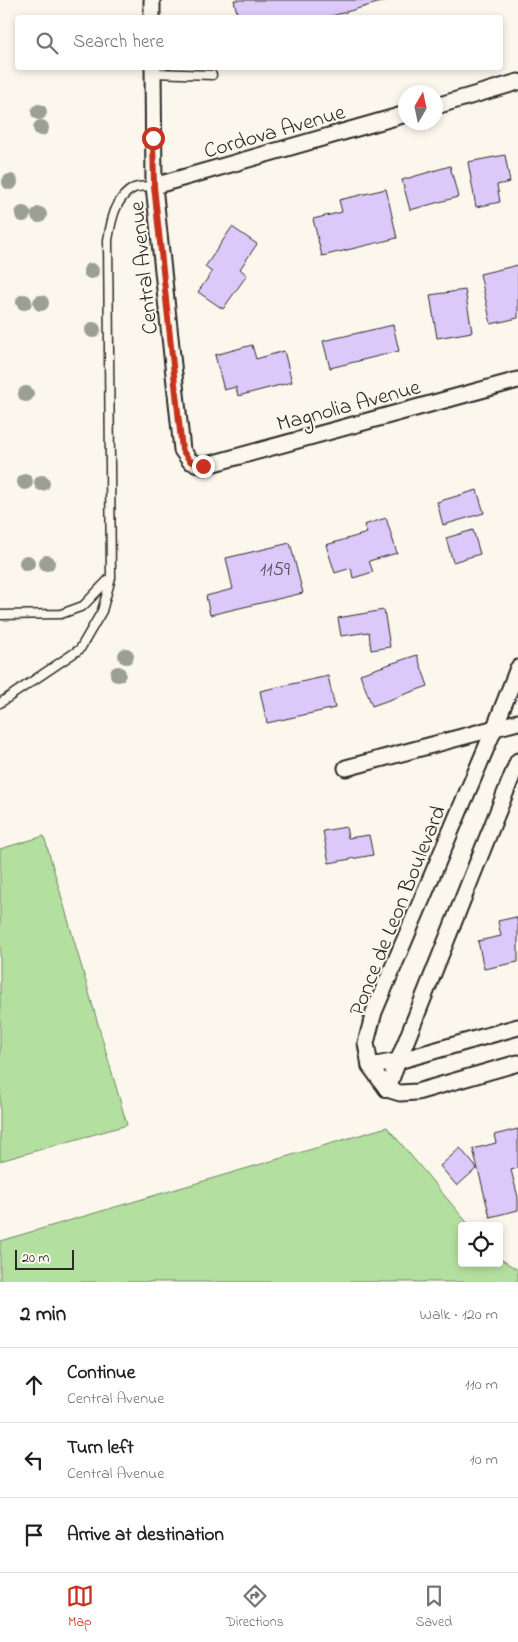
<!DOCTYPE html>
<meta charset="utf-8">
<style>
body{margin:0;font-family:"Indie Flower",sans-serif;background:#f2f2f2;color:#202124}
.controls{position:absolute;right:15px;bottom:15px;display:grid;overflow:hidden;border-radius:5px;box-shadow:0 2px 8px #0003}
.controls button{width:45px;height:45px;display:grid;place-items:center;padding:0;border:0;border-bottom:1px solid #e0e0e0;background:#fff;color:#202124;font:25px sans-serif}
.compass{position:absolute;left:398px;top:85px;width:45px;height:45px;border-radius:50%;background:#fff;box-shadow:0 2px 8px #0003;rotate:9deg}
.scale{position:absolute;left:15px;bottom:12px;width:59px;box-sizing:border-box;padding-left:5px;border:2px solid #2b2b2b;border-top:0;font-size:14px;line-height:18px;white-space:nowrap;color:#2b2b2b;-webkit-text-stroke:4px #fbf7ec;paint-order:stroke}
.stop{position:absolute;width:15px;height:15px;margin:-11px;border:4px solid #c8321e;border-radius:50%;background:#fff}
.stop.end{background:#c8321e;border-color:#fff;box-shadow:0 1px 5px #0008}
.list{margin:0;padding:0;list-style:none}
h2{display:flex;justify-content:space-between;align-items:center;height:65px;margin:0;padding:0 20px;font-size:21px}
h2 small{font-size:16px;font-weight:400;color:#757577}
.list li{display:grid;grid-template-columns:32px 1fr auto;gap:15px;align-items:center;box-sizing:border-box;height:75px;padding:0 20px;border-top:1px solid #e0e0e0}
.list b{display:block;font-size:19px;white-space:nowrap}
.list p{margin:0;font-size:16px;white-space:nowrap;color:#757577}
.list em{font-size:16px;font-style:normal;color:#757577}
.icon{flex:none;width:28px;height:28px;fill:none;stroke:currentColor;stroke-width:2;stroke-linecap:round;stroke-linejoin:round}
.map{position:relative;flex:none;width:518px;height:1282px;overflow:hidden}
.search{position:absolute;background:#fff;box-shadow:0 2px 8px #0003;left:15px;right:15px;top:15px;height:55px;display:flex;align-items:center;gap:12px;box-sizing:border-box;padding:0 18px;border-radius:5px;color:#757577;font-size:19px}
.sheet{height:290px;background:#fff}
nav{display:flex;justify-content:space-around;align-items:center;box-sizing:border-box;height:70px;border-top:1px solid #e0e0e0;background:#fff;font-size:14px;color:#757577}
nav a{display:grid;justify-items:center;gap:2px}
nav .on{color:#c8321e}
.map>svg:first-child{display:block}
.green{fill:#b3e09f;stroke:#6f8665}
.building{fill:#ddc9f9;stroke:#2b2b2b}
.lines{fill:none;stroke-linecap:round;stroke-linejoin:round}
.lane-casing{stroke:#2b2b2b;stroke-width:11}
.street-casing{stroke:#2b2b2b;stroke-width:19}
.lane{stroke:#fbf7ec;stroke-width:8}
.street{stroke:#fbf7ec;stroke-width:15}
.tree{fill:#9ba092}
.route{stroke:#c8321e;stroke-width:6}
.labels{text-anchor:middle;stroke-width:4;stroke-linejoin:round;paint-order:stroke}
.number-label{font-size:20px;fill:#58525e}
.street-label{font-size:22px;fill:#2b2b2b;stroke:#fbf7ec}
</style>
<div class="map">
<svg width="518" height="1282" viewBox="0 0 518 1282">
<rect width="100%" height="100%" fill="#fbf7ec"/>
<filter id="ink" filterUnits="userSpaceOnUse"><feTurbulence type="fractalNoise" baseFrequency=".02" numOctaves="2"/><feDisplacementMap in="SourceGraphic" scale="10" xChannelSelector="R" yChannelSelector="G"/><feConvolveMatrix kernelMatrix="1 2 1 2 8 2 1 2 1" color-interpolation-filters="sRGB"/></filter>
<g filter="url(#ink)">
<!-- green -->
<g class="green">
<polygon points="44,836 127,1125 0,1161 0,849"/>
<polygon points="387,1127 470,1226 462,1226 462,1263 499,1263 499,1258 518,1270 518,1282 0,1282 0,1241"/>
</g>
<!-- building -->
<g class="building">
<polygon points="234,0 388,0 325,18 238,18"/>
<polygon points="505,155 510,182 497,185 500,202 476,207 468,162"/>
<polygon points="450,166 458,197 410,210 402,180"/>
<polygon points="386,189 397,238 322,256 313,219 342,212 339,200"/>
<polygon points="232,227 257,244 240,269 247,275 223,309 198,292 212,272 205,267"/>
<polygon points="518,265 518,318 491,324 480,274"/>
<polygon points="465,290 472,332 437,338 430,295"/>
<polygon points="393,325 399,351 330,368 323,341"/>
<polygon points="252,345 256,359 284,351 292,382 238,396 236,387 224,390 215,355"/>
<polygon points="477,490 484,513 443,525 437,502"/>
<polygon points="386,518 397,553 369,561 373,572 353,578 351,568 335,573 326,545 367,533 364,525"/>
<polygon points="473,530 480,554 453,562 446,538"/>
<polygon points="290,543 303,593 210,615 206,596 233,589 226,558"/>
<polygon points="384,610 390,647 371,650 369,632 341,636 338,618"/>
<polygon points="417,655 428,686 372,706 360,674"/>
<polygon points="328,676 335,708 267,723 260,691"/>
<polygon points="346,827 348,838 369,835 373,855 329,863 323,831"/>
<polygon points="516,917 518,924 518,962 484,969 478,941 501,936 498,921"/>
<polygon points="518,1129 518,1168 511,1170 518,1197 518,1210 490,1217 473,1149 496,1143 494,1135"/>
<polygon points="460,1148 477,1168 457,1186 440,1166"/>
</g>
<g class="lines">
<!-- lane casing -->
<g class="lane-casing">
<g id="lane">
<polyline points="153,73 212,75"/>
<polyline points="0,615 61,614 83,606 109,579"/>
<path d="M0,703L80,649L102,611L111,578L108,240C111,222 115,197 134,188C140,186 149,186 154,186"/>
</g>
</g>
<!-- street casing -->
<g class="street-casing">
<g id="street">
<polyline points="152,0 152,18"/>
<polyline points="153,68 154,186 182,450 190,461 203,466 518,380"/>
<polyline points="436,106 518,82"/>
<polyline points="154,186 406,114"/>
<polyline points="346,768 518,722"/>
<polyline points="370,1066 398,1061 518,1027"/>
<polyline points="387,1089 370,1066 366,1043 374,1012 495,727 518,668"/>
<polyline points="387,1089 518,761"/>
<polyline points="387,1089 400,1093 417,1092 518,1063"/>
</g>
</g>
<!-- lane -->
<use href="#lane" class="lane"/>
<!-- street -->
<use href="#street" class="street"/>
</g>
<!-- trees -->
<g class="tree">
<circle cx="39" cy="112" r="8"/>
<circle cx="41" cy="128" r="8"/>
<circle cx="10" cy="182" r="8"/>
<circle cx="23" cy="214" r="8"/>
<circle cx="39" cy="215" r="8"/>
<circle cx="91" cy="271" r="8"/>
<circle cx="24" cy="302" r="8"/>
<circle cx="41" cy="303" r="8"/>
<circle cx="93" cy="330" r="8"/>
<circle cx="26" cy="394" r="8"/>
<circle cx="25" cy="482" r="8"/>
<circle cx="42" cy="483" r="8"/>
<circle cx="27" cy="563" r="8"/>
<circle cx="47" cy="563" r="8"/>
<circle cx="126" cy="656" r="8"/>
<circle cx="118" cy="674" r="8"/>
</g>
</g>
<g class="lines" filter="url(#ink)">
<!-- route -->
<polyline class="route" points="153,138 154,186 182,450 190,461 203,466"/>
</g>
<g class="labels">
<!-- number labels -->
<g class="number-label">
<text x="275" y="575">1159</text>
</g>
<!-- street labels -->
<g class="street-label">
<text transform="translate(274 130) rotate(-16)" y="8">Cordova Avenue</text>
<text transform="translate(142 268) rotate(-96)" y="8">Central Avenue</text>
<text transform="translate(348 404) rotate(-15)" y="8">Magnolia Avenue</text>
<text transform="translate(396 910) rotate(-68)" y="8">Ponce de Leon Boulevard</text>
</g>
</g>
</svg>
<div class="controls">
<button><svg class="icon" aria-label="locate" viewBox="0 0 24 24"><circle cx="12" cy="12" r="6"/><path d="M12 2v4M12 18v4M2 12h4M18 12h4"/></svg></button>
</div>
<svg class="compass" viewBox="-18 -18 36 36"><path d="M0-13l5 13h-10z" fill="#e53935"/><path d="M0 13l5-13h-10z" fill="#757577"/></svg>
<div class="scale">20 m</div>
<div class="stop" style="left:153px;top:138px"></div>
<div class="stop end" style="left:203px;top:466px"></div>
<div class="search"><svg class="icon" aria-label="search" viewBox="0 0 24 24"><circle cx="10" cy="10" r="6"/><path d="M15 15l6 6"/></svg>Search here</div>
</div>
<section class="sheet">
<h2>2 min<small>Walk · 120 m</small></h2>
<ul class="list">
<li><svg class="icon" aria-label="ahead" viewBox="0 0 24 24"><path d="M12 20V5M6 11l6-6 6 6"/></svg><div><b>Continue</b><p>Central Avenue</p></div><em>110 m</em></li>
<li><svg class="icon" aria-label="left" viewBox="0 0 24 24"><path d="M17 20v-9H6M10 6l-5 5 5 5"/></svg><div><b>Turn left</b><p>Central Avenue</p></div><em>10 m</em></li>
<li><svg class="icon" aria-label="arrive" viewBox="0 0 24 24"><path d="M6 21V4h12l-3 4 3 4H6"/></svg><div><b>Arrive at destination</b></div></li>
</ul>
</section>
<nav>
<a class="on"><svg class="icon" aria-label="map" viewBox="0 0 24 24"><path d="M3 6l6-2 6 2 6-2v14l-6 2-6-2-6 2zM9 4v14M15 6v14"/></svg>Map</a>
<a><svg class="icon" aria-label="directions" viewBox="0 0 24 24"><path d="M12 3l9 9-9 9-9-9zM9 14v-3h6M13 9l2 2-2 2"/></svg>Directions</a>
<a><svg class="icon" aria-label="saved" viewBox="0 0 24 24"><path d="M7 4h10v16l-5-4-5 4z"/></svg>Saved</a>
</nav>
